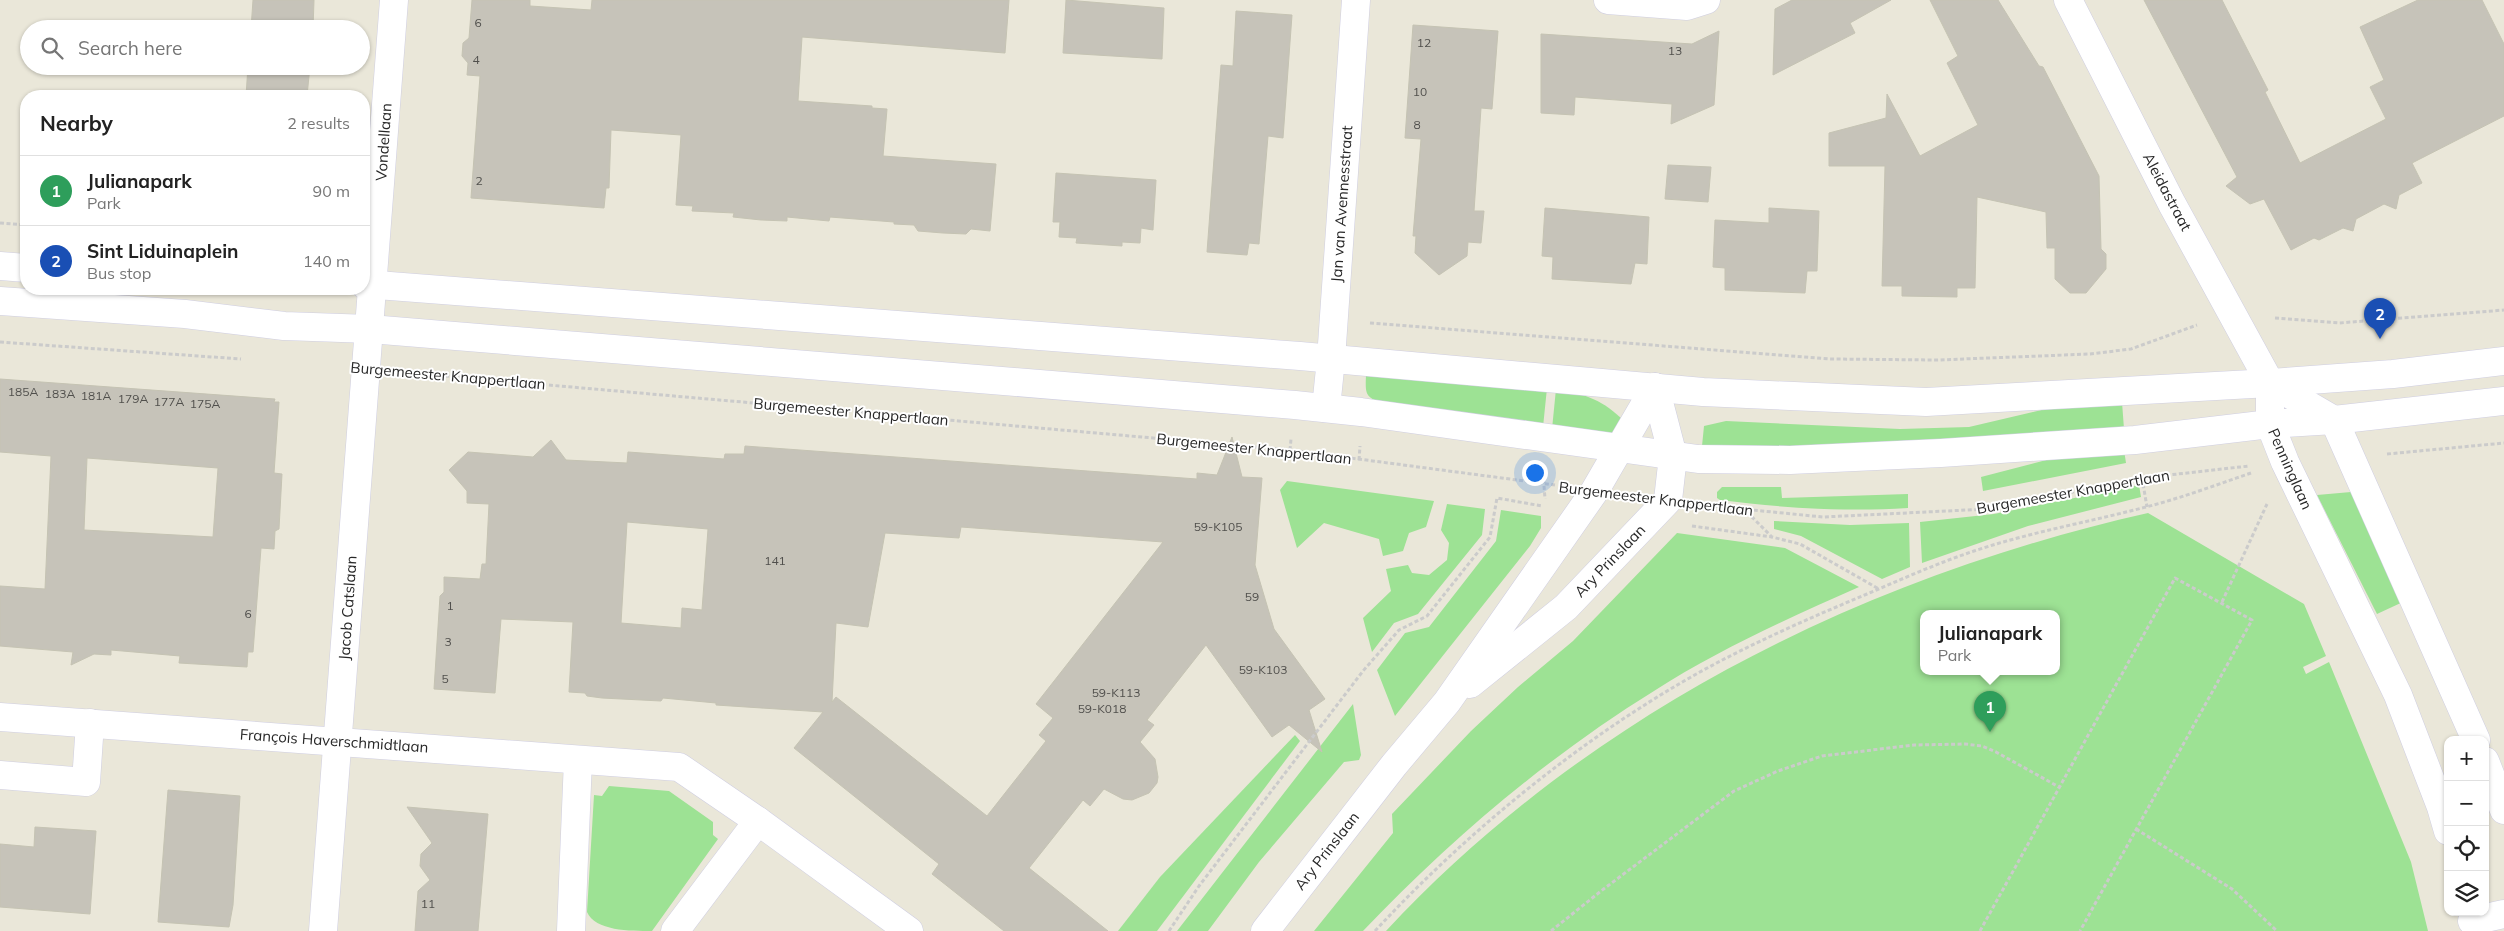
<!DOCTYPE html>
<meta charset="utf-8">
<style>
body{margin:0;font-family:Mulish,sans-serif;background:#f6f6f6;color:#222}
.controls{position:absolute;right:15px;bottom:15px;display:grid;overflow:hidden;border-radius:10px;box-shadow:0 1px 4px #0004}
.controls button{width:45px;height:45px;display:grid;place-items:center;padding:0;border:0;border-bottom:1px solid #e0e0e0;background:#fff;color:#222;font:25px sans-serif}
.you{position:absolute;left:1534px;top:472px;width:18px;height:18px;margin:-12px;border:4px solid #fff;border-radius:50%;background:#1a73e8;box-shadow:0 0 0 8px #1a73e833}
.badge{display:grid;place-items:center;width:32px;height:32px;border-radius:50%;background:#3d36fa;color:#fff;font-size:16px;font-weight:700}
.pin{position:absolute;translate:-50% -41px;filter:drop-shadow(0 1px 2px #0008)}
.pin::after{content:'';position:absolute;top:26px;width:18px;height:15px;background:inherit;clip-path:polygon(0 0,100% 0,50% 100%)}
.popup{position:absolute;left:1920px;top:610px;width:140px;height:65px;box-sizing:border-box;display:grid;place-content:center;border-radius:10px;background:#fff;filter:drop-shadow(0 1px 4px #0005);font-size:16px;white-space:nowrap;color:#767676}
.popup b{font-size:19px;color:#222}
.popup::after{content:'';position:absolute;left:50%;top:100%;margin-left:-10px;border:10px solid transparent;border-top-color:#fff}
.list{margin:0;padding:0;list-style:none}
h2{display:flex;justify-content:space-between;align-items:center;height:65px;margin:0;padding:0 20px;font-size:21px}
h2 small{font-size:16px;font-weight:400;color:#767676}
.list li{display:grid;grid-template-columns:32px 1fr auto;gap:15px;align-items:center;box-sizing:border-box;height:70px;padding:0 20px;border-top:1px solid #e0e0e0}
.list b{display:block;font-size:19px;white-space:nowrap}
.list p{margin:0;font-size:16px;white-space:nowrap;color:#767676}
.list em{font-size:16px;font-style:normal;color:#767676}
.icon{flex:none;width:28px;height:28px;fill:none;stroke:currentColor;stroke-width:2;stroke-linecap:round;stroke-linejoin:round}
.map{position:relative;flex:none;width:2504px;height:931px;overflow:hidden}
.search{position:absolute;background:#fff;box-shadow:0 1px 4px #0004;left:20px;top:20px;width:350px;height:55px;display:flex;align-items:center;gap:12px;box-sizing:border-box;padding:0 18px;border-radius:28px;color:#767676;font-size:19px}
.panel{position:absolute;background:#fff;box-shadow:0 1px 4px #0004;left:20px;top:90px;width:350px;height:205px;border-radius:20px}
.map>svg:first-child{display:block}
.green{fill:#9de294;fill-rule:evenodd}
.building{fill:#c6c3b9;stroke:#c5c3b3;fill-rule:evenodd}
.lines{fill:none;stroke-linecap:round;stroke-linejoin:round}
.street-casing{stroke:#cfcee1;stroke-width:29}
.secondary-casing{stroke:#cfcee1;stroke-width:29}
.path{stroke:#cbcbcb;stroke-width:3;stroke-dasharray:4 2.5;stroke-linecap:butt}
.street{stroke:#fff;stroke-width:28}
.secondary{stroke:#fff;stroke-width:28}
.labels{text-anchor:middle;stroke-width:4;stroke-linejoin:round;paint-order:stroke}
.number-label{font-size:12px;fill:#504f4c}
.street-label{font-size:15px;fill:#282828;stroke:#fff}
</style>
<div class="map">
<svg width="2504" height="931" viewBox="0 0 2504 931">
<rect width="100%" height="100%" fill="#eae7d9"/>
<!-- green -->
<g class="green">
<path d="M1366,375L1547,388L1543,427L1385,405C1366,396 1365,397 1366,375Z"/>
<path d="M1556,389C1586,394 1603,400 1625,422L1619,435L1552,429Z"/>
<polygon points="2122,402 2124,429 1830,447 1702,446 1704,426 1726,421 1900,429 1969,427 2063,405"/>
<polygon points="2124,450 2126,463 1983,491 1981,477 2054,458"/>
<polygon points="1287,481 1434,501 1426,527 1409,533 1403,551 1383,556 1379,539 1324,523 1297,548 1280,490"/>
<polygon points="2139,485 2141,497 2028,526 1922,563 1920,522 1994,514"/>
<path d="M1722,487H1781L1782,498L1908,494V508C1845,512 1783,508 1720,500L1717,498V492Z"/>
<polygon points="2351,492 2405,601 2377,614 2317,495"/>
<polygon points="1447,504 1485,509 1482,535 1418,614 1394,623 1372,652 1363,618 1391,591 1386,569 1408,565 1412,573 1429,575 1447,560 1449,543 1441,530"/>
<polygon points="1501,510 1541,516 1541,528 1530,546 1395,716 1377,670 1405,633 1429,627 1496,541"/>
<path d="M2148,513L2304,604L2326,656L2303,667L2306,674L2329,662L2411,862L2428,931H1386C1588,714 1861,578 2148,513ZM1924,613H2056V671H1924Z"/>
<polygon points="1774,521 1850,525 1909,523 1910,567 1882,579 1801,536 1774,529"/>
<path d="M1677,533L1785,548L1859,587C1789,618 1718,650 1654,691C1546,758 1451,839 1363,931H1314L1393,833L1392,814L1471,731L1518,687L1573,641Z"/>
<polygon points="1353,704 1361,755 1359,760 1344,762 1259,862 1208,931 1177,931"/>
<polygon points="1295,735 1300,741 1157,931 1118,931 1160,877"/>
<path d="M609,786L669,791L713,822V835L718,839L652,931C630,931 595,931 587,912L594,795L602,796Z"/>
</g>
<!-- building -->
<g class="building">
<polygon points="253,0 314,0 313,29 251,29"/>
<polygon points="472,0 530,0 530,6 591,10 592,0 1009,0 1005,53 802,37 798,101 872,106 872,108 887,109 883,156 996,164 990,231 971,229 966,234 943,233 918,231 914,225 894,224 894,222 830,217 829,221 787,217 787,221 761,220 733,217 734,213 692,211 693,206 676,205 681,135 611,130 609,188 606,188 604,208 471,198 480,76 467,75 468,63 462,56 463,43 469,38"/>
<polygon points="1066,0 1164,8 1162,59 1063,53"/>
<polygon points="1792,0 1891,0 1850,23 1855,33 1773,75 1775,9"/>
<polygon points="1930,0 1998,0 2039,66 2043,67 2099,176 2101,249 2106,254 2106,269 2086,293 2070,293 2055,279 2055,248 2047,248 2046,212 1977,197 1975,288 1957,288 1957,297 1902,296 1902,286 1882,286 1885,166 1829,166 1829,133 1886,118 1887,94 1920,156 1978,125 1947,63 1958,56"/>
<polygon points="2144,0 2222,0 2268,90 2265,92 2300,163 2386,119 2370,87 2384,80 2360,27 2418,0 2482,0 2504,44 2504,116 2412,163 2422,183 2399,195 2396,209 2384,204 2356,219 2353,231 2343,228 2319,240 2314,238 2291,250 2264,199 2250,204 2226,186 2237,177"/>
<polygon points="1236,11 1292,15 1283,138 1268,136 1259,244 1249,243 1247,255 1207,252 1221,65 1233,66"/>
<polygon points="1413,25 1498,31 1492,109 1481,108 1474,211 1484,211 1481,243 1468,242 1467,256 1439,275 1415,253 1416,236 1413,236 1421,139 1405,138"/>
<polygon points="1719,31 1714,105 1671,124 1672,104 1575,97 1574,115 1541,113 1541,34 1692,44"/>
<polygon points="248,66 310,66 307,96 246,96"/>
<polygon points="1668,165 1711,167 1708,202 1665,199"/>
<polygon points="1056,173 1156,180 1153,230 1141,228 1140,243 1122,242 1122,246 1076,243 1077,238 1059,237 1060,222 1053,222"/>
<polygon points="1545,208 1649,217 1647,264 1635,263 1631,284 1552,279 1553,257 1542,256"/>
<polygon points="1769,208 1819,211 1817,271 1807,271 1805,293 1725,290 1725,268 1713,267 1715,220 1769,223"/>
<path d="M0,379L275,399L274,402H279L274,473L282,474L279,529L275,531L274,549L261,548L253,652H248L247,667L179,663L180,656L111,650V655L94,654L71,665L73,652L0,646V586L45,589L51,456L0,452ZM87,458L218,468L213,537L84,530Z"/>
<path d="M1232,437L1242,477L1262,478L1255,565L1274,629L1325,699L1309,710L1322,752L1289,725L1272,737L1206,645L1147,720L1154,725L1140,742L1155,759L1158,777L1157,783L1149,793L1132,800L1123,799L1104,789L1090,806L1083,800L1029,868L1108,931H1004L932,874L939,864L794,748L823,712L716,705V703L663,698L661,701L602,698L587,696L585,693L569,692L573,622L501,619L495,693L434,689L440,596L444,592V577L480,579L482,564H486L489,504L467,503V491L449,470L468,452L533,457L551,440L566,460L627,463L628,452L724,459L725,454H744L745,446L1197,479V473L1217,475ZM627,522L708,529L702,610L682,608L681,628L621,623ZM961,527L1163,542L1036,704L1053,718L1039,735L1046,741L987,816L836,697L832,702L836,623L868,627L885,533L959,538Z"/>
<polygon points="168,790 240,796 233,905 229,927 158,922"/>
<polygon points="407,807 488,814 478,931 415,931 418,891 430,880 420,866 421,854 432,843"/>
<polygon points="35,827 96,831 90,914 0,907 0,844 34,847"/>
</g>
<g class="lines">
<!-- street casing -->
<g class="street-casing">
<g id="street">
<polyline points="1608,0 1687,6 1706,0"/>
<polyline points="2068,0 2172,204 2270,383 2270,424 2285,462 2398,695 2441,807 2448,831"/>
<polyline points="2270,383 2334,420 2476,740"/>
<polyline points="1326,408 1331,359 1356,0"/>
<polyline points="1470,684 1566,607 1668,500 1673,456 1655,387"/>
<polyline points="0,717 679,767 758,821 909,931"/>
<polyline points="2485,761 2504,810"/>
<polyline points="0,775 86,782 90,723"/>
<polyline points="2472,921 2504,914"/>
<polyline points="323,931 394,0"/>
<polyline points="571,931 578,760"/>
<polyline points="675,931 758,821"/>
<polyline points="1265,931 1394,765 1447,702 1594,492 1655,387"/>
</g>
</g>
<!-- secondary casing -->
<g class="secondary-casing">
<g id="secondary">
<polyline points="0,266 26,268"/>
<polyline points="364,284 1300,356 1703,392 1926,402 2270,383 2393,374 2504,361"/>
<polyline points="0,301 185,314 284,326 370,329 1295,405 1361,412 1698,459 1790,460 1941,453 2135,440 2270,424 2334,420 2504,401"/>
</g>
</g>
<!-- path -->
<g class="path">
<polyline points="0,223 26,225"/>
<polyline points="2275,318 2339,323 2504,310"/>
<polyline points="1370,323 1830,359 1938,360 2090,354 2131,349 2197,325"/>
<polyline points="0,342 241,359"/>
<polyline points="400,372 1290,450 1555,485"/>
<polyline points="1290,450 1291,439"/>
<polyline points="2387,454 2504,443"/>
<polyline points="1359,460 1360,446"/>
<polyline points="1543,473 1545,499"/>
<polyline points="2142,478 2147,507"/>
<polyline points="1702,505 1823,517 1988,509 2142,478 2249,466"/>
<polyline points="1747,512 1772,537 1800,544 1879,589"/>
<polyline points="1692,526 1772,537"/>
<polyline points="2222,602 2267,504"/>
<polyline points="2136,829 2232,889 2277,931"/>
<polyline points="1169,931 1199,886 1363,671 1399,630 1427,616 1490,537 1497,498 1542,506"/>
<path d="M1375,931C1463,836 1572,746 1684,681C1743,647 1805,620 1867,594C1902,579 1938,563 1974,551C2031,532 2089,522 2146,507C2181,498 2216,485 2251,473"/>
<polyline points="1551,931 1601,891 1734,791 1778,771 1822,756 1914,745 1965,744 1982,746 1996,752 2059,787"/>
<polyline points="1980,931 2175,578 2252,620 2080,931"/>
</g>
<!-- street -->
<use href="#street" class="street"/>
<!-- secondary -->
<use href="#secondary" class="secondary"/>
</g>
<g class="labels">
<!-- number labels -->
<g class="number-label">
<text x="478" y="27">6</text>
<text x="1424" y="47">12</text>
<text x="1675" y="55">13</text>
<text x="476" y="64">4</text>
<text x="1420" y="96">10</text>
<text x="1417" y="129">8</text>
<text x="479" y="185">2</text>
<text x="23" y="396">185A</text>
<text x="60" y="398">183A</text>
<text x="96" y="400">181A</text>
<text x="133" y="403">179A</text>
<text x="169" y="406">177A</text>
<text x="205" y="408">175A</text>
<text x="1218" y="531">59-K105</text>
<text x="775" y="565">141</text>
<text x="1252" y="601">59</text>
<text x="450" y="610">1</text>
<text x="248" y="618">6</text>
<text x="448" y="646">3</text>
<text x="1263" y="674">59-K103</text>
<text x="445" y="683">5</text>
<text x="1116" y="697">59-K113</text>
<text x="1102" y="713">59-K018</text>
<text x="428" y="908">11</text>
</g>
<!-- street labels -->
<g class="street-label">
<text transform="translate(384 142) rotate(-86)" y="5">Vondellaan</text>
<text transform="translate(2167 192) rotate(62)" y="5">Aleidastraat</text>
<text transform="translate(1342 204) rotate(-86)" y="5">Jan van Avennesstraat</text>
<text transform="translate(448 376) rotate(5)" y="5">Burgemeester Knappertlaan</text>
<text transform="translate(851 412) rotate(5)" y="5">Burgemeester Knappertlaan</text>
<text transform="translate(1254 449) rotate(6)" y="5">Burgemeester Knappertlaan</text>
<text transform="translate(2290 469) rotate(66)" y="5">Penninglaan</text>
<text transform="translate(2073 492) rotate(-10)" y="5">Burgemeester Knappertlaan</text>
<text transform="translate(1656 499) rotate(7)" y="5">Burgemeester Knappertlaan</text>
<text transform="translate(1610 561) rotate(-46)" y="5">Ary Prinslaan</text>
<text transform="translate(348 608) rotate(-86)" y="5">Jacob Catslaan</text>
<text transform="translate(334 741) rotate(4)" y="5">François Haverschmidtlaan</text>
<text transform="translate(1327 851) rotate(-52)" y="5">Ary Prinslaan</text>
</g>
</g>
</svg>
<div class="controls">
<button>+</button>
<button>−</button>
<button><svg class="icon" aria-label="locate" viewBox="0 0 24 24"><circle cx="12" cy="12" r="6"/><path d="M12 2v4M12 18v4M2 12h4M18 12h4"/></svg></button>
<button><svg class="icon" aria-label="layers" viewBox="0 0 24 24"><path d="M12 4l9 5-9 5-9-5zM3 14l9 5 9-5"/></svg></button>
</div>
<div class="you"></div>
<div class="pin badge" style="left:1990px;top:732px;background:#2e9e5b">1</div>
<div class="popup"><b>Julianapark</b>Park</div>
<div class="pin badge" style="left:2380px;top:339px;background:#1a4fb4">2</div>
<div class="search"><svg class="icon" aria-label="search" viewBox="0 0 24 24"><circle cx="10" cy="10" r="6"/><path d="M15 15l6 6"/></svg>Search here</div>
<section class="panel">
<h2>Nearby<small>2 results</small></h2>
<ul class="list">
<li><span class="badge" style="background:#2e9e5b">1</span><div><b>Julianapark</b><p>Park</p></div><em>90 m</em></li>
<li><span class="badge" style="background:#1a4fb4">2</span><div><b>Sint Liduinaplein</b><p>Bus stop</p></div><em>140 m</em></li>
</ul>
</section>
</div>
